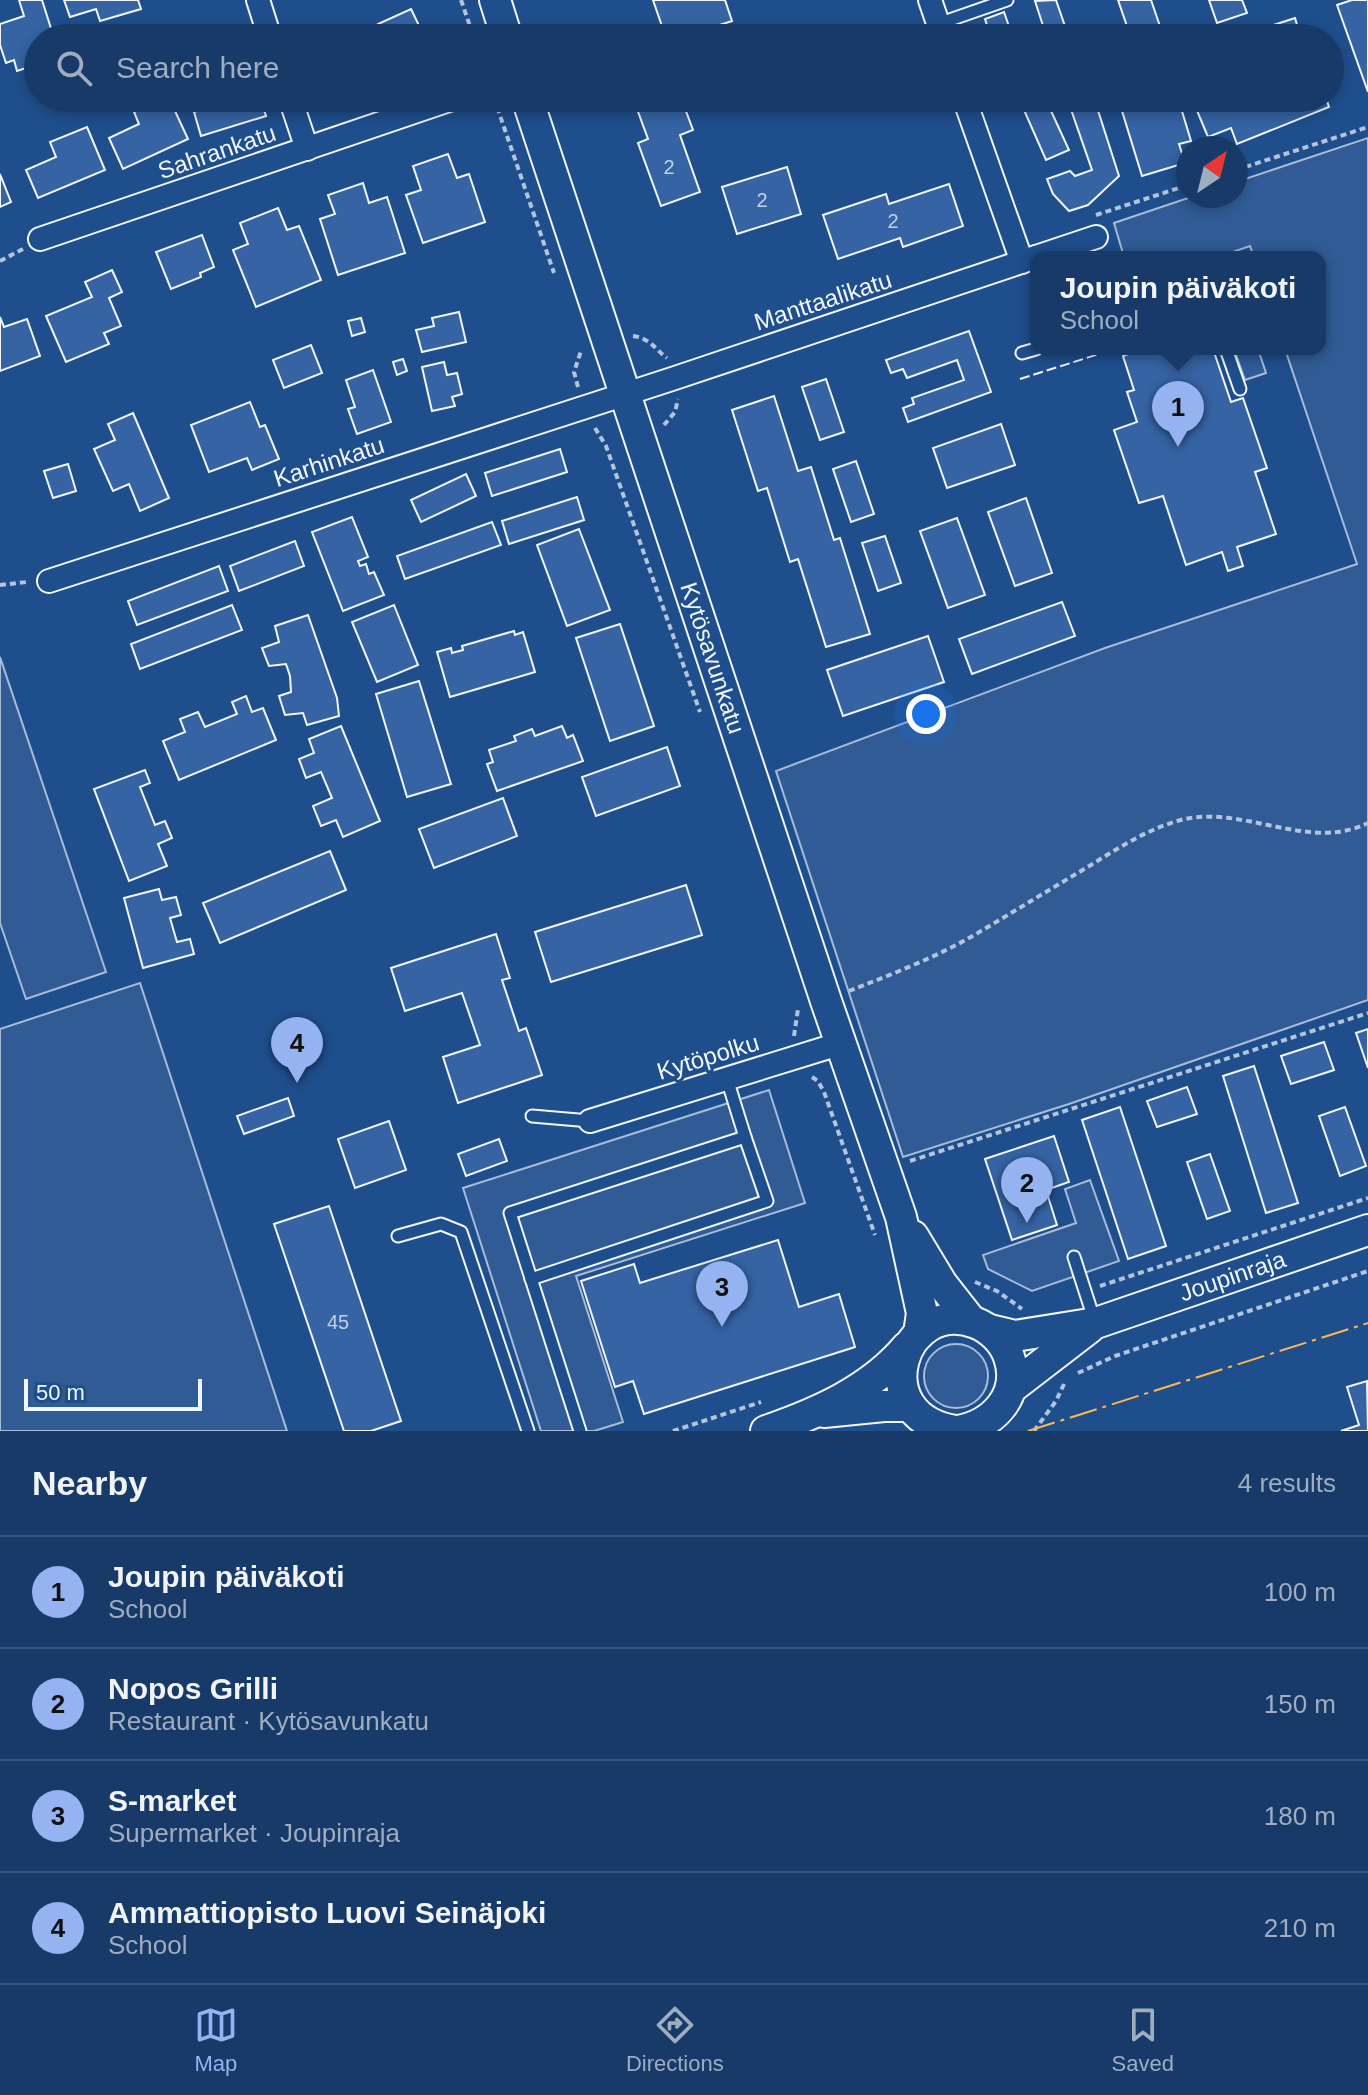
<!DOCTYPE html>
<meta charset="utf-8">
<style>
body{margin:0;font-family:Helvetica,sans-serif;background:#244571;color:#f1f3f6}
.compass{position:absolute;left:1176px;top:136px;width:72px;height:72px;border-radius:50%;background:#173a69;box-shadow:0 4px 12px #0003;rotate:35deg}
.scale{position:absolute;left:24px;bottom:20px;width:178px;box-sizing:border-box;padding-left:8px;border:4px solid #f2f6ff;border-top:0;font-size:22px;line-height:28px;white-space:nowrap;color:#f2f6ff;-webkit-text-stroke:6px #1f4e8c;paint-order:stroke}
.you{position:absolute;left:926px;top:714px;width:28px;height:28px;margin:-20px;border:6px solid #fff;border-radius:50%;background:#1a73e8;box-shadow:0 0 0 12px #1a73e833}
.badge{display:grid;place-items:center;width:52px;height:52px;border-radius:50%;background:#95b2f1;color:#111;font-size:26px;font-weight:700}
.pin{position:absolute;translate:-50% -66px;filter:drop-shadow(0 2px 4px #0008)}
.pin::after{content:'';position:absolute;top:42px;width:28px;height:24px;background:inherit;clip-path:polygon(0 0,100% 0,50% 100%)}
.popup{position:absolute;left:1030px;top:251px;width:296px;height:104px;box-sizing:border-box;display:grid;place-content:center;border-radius:16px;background:#173a69;filter:drop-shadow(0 2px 6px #0005);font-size:26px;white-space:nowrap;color:#9eadc0}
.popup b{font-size:30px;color:#f1f3f6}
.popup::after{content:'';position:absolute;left:50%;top:100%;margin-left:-16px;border:16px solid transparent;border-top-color:#173a69}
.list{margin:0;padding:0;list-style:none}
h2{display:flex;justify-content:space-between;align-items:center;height:104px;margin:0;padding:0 32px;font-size:34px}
h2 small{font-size:26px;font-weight:400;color:#9eadc0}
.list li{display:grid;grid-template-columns:52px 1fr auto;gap:24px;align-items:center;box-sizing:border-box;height:112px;padding:0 32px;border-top:2px solid #36547d}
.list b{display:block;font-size:30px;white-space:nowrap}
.list p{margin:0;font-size:26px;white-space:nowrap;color:#9eadc0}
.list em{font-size:26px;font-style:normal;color:#9eadc0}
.icon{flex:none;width:44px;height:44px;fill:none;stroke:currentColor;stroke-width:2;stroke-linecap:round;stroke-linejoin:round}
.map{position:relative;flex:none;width:1368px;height:1431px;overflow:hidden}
.search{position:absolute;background:#173a69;box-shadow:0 4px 12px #0003;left:24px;right:24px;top:24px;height:88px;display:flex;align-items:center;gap:20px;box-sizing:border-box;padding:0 28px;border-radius:44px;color:#9eadc0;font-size:30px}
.sheet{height:552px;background:#173a69}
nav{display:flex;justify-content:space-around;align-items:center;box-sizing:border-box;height:112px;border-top:2px solid #36547d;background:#173a69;font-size:22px;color:#9eadc0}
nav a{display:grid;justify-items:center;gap:4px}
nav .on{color:#95b2f1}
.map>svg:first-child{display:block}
.built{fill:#305b95;stroke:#a8bbd7;stroke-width:2}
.building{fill:#3563a3;stroke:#f2f6ff;stroke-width:2}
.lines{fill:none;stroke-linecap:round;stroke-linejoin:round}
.lane-casing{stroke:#f2f6ff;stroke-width:15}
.street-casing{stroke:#f2f6ff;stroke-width:26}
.secondary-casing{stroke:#f2f6ff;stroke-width:34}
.path{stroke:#b3c4dc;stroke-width:4;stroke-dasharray:6 4;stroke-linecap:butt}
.lane{stroke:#1f4e8c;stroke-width:11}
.street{stroke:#1f4e8c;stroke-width:22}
.secondary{stroke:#1f4e8c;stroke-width:30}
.fence{stroke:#f2f6ff;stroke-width:2;stroke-dasharray:10 4;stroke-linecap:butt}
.power{stroke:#ffb74d;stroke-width:2;stroke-dasharray:28 6 4 6;stroke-linecap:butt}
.labels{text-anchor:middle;stroke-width:6;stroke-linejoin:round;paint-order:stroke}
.number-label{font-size:20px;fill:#c3d1e8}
.street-label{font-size:24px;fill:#f2f6ff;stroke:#1f4e8c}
</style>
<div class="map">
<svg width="1368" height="1431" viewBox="0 0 1368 1431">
<rect width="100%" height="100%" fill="#1f4e8c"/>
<!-- built -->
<g class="built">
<polygon points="1368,138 1368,1000 1069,1104 903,1157 776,771 1105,648 1357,564 1285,349 1320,349 1320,257 1254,257 1250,246 1218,257 1124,257 1114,223 1194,196 1236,196 1236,182"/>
<polygon points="1234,349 1258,349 1266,373 1245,380"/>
<polygon points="0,657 106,972 26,999 0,923"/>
<polygon points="140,983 287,1431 0,1431 0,1029"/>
<polygon points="769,1090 805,1203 576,1276 623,1422 594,1431 541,1431 463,1188"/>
<polygon points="1090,1180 1119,1261 1032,1291 988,1269 983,1255 1076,1223 1065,1189"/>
<circle cx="956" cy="1376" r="32"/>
</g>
<!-- building -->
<g class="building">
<polygon points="19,0 42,0 54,38 38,38 38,64 17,71 14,60 6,63 0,45 0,24 24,16"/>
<polygon points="64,0 138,0 141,9 100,21 96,9 70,17"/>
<polygon points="653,0 725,0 732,21 679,38 666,38"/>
<polygon points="1056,0 1069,38 1047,38 1035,1"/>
<polygon points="1118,0 1151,0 1164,38 1131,38"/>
<polygon points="1209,0 1242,0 1247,13 1217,23"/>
<polygon points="1352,0 1368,0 1368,92 1337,5"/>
<polygon points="411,9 425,38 384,38 378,24"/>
<polygon points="1004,12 1013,38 991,38 985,19"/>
<polygon points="1295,18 1301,38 1257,38 1255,31"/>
<polygon points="165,98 169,98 188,139 123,169 109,138 139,124 134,112"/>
<polygon points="217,98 260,98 266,116 201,136 194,112 219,104"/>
<polygon points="633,98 681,98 693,130 680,135 700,192 661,206 638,143 648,139"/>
<polygon points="1067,98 1094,98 1119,176 1088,205 1069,211 1053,194 1047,179 1070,171 1075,176 1092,170"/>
<polygon points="1118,98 1178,98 1191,141 1179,144 1185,163 1142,176"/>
<polygon points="1201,98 1326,98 1329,107 1237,144 1231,128 1208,137 1193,101"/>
<polygon points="1046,100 1069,150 1046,160 1024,110"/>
<polygon points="87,127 105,170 38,198 26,170 56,157 50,142"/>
<polygon points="448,154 457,178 469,174 485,222 423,243 406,195 421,190 413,166"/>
<polygon points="787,167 801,214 737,234 722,187"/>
<polygon points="0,174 11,202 0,207"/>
<polygon points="363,183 369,203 387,197 405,253 338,275 320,219 335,214 328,195"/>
<polygon points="949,184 963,226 903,247 900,238 838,259 823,215 886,194 889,204"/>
<polygon points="278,208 287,230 299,226 321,280 256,307 233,250 248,244 240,223"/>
<polygon points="202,235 214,267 200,273 201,277 171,289 156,252"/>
<polygon points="112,270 122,292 109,298 121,326 104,333 109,344 66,362 46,316 92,297 85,282"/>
<polygon points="459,312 466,342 422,352 416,330 434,326 432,318"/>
<polygon points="0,317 4,327 27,319 40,356 0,371"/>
<polygon points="361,318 365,332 352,336 348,321"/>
<polygon points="969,331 991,392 908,422 903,408 914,404 912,398 964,380 957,360 907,378 903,369 891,373 886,360"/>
<polygon points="311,345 322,373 284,388 273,360"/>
<polygon points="1142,349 1213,349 1231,402 1243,398 1267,468 1255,472 1276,534 1237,547 1243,566 1228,571 1222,552 1186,565 1163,496 1139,503 1114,430 1137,422 1127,392 1134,390 1123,356"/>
<polygon points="403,359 407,371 397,375 393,362"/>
<polygon points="444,362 447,375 457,373 462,394 452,397 455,406 432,411 422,367"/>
<polygon points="373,370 391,422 357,434 348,409 355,407 346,380"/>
<polygon points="826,379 844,432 820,440 802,387"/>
<polygon points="774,396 798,471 811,467 834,540 840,538 870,634 826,647 798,559 790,562 767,488 758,491 732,410"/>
<polygon points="250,402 260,427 265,425 279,459 252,470 247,458 209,472 191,425"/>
<polygon points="133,413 169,498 140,511 129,484 113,491 94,449 115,440 108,424"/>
<polygon points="1001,424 1015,465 947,488 933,448"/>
<polygon points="560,449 567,472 492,496 485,473"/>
<polygon points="856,461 874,514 851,522 833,469"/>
<polygon points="68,464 76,491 53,498 44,471"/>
<polygon points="466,474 476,496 421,522 411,500"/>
<polygon points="577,497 584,520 509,544 502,521"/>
<polygon points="1026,498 1052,573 1015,586 988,512"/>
<polygon points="352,517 368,557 358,561 360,566 366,564 369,574 374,572 384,595 343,611 312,532"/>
<polygon points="957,518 985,595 948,608 920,531"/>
<polygon points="492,522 501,545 405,579 397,556"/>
<polygon points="579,529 610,610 567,626 537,545"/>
<polygon points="885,536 901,583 878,591 862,543"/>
<polygon points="295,541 304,566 239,591 230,566"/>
<polygon points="219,566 228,591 137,625 128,601"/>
<polygon points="1062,602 1075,636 972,674 959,639"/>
<polygon points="232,605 242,630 140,669 131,644"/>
<polygon points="394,605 418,665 377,682 352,622"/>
<polygon points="308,615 337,698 339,716 307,725 303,713 285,715 279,696 291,692 290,676 286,664 269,666 262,648 279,642 275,626"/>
<polygon points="620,624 654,726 610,741 576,638"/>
<polygon points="514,631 515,635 523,632 535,672 450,697 437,652 451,648 452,653 463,650 462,646"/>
<polygon points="928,636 944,682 843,716 827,670"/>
<polygon points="419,681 451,784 407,797 376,694"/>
<polygon points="246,696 252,712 263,708 276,740 179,780 163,741 185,732 180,719 198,712 205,727 237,714 232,702"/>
<polygon points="341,726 380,821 343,837 336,820 321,826 313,806 332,798 321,772 306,778 299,759 314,753 309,739"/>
<polygon points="562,726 567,738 573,735 583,761 497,791 487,764 493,762 489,750 516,741 514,736 532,729 535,736"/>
<polygon points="667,747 680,786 596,816 582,777"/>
<polygon points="145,770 150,783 140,787 155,825 165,821 172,838 158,844 167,866 129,881 94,789"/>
<polygon points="503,798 517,836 434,868 419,829"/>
<polygon points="330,851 346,890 220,943 203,903"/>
<polygon points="686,885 702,935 551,982 535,932"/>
<polygon points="159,889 162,900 176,897 181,915 170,918 177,942 190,939 194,954 143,968 124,898"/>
<polygon points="496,934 510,978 502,980 519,1031 526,1028 542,1075 458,1103 443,1057 480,1045 462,993 405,1011 391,968"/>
<polygon points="1368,1029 1368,1068 1356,1033"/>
<polygon points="1324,1042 1334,1070 1291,1084 1281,1056"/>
<polygon points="1254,1066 1298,1203 1266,1213 1223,1076"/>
<polygon points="1187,1087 1197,1114 1157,1127 1147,1101"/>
<polygon points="288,1098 294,1116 244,1134 237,1116"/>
<polygon points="1120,1107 1166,1246 1128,1259 1082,1120"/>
<polygon points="1345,1107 1366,1166 1340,1176 1319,1116"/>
<polygon points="389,1121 406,1170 355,1188 338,1139"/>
<polygon points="1054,1136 1069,1182 1046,1190 1057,1225 1012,1240 985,1159"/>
<polygon points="499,1139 507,1161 466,1176 458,1154"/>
<polygon points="1210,1154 1230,1211 1207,1219 1187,1162"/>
<polygon points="329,1206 401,1421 371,1431 344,1431 274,1224"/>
<polygon points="778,1240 799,1307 839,1294 855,1347 644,1414 633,1381 615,1387 581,1281 634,1264 640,1283"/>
<polygon points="1367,1381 1368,1431 1341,1431 1359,1425 1347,1387"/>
</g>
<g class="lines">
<!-- lane casing -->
<g class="lane-casing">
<g id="lane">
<polyline points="938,24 1007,0"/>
<polyline points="1226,349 1240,389"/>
<polyline points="1022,353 1036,349"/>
<polyline points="532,1116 590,1121"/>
<polyline points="398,1236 441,1224 461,1232 528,1431"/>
<polyline points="1074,1257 1095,1322"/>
<polyline points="531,1279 767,1201 745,1137"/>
<polyline points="580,1431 510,1213 745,1137 727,1079"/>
</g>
</g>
<!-- street casing -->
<g class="street-casing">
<g id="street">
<polyline points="258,0 270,38"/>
<polyline points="930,0 943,38"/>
<polyline points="290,98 307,149"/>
<polyline points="964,98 1022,262"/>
<polyline points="40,239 455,98"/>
<polyline points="1036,257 1096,237"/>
<polyline points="49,581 672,379 1036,257"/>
<polyline points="590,1121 842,1043"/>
</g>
</g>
<!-- secondary casing -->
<g class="secondary-casing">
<g id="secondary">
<polyline points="495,0 507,38"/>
<path id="s1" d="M527,98L826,1001L901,1217L922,1313L919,1334"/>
<polyline points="913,1236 942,1284 971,1321"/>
<path id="s2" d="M990,1330L1015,1336L1096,1323L1368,1230"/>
<polyline points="1011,1388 1089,1328"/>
<polyline points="824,1412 884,1406 910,1406"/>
<path d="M766,1431C818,1413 871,1390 907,1347"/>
<path d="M956,1431C863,1417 902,1295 976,1323C991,1329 1004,1342 1009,1357C1022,1395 993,1425 958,1431"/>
</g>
</g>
<!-- path -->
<g class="path">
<polyline points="461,0 474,38"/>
<polyline points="494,98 554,273"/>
<polyline points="1236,170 1368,127"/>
<polyline points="1096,215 1188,185"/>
<polyline points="0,261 23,249"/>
<path d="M633,336C650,338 656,350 667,358"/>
<polyline points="578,387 574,372 581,351"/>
<polyline points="664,425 675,412 678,399"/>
<polyline points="595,428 606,446 700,712"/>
<polyline points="0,585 27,582"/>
<path d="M849,991C892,974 937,957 976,934C1013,912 1049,890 1086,868C1115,850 1144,831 1177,821C1240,802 1307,853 1368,823"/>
<polyline points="794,1036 798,1009"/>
<polyline points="812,1077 818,1081 824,1092 875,1235"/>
<polyline points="910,1161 1368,1013"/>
<polyline points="975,1282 997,1291 1022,1309"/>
<polyline points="1100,1286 1368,1198"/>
<polyline points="1078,1373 1115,1356 1368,1271"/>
<polyline points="673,1431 761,1402"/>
<polyline points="1034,1431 1056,1401 1065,1382"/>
</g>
<!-- lane -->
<use href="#lane" class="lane"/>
<!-- street -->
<use href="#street" class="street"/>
<!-- secondary -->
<use href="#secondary" class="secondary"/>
<!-- fence -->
<polyline class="fence" points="1020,379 1115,349"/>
<!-- power -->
<polyline class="power" points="1028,1431 1368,1323"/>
</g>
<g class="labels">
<!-- number labels -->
<g class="number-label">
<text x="669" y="174">2</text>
<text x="762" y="207">2</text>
<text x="893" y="228">2</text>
<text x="338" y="1329">45</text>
</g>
<!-- street labels -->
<g class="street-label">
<text transform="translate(217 152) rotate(-19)" y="8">Sahrankatu</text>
<text transform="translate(823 301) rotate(-18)" y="8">Manttaalikatu</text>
<text transform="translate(329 462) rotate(-18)" y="8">Karhinkatu</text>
<text dy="8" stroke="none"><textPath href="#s1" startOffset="590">Kytösavunkatu</textPath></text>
<text transform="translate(708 1057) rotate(-17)" y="8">Kytöpolku</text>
<text dy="8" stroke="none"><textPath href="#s2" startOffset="252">Joupinraja</textPath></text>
</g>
</g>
</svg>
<svg class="compass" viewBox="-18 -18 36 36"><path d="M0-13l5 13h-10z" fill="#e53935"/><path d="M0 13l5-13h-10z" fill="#9eadc0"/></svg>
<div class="scale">50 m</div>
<div class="you"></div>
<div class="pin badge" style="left:1178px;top:447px">1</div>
<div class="popup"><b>Joupin päiväkoti</b>School</div>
<div class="pin badge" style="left:1027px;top:1223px">2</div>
<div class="pin badge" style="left:722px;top:1327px">3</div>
<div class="pin badge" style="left:297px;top:1083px">4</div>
<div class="search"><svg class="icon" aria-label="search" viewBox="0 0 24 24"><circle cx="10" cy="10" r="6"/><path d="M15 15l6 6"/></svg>Search here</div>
</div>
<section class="sheet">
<h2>Nearby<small>4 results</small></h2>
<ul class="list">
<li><span class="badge">1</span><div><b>Joupin päiväkoti</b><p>School</p></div><em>100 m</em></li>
<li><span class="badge">2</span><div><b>Nopos Grilli</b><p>Restaurant · Kytösavunkatu</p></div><em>150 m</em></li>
<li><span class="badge">3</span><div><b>S-market</b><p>Supermarket · Joupinraja</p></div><em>180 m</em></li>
<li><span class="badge">4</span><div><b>Ammattiopisto Luovi Seinäjoki</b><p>School</p></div><em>210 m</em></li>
</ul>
</section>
<nav>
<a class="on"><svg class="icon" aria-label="map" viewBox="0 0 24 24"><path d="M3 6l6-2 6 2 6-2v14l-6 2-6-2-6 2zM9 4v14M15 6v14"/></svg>Map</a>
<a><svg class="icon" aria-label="directions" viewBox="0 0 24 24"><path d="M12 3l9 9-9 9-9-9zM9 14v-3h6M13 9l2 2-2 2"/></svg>Directions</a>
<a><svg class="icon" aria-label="saved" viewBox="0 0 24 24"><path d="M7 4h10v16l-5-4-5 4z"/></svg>Saved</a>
</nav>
